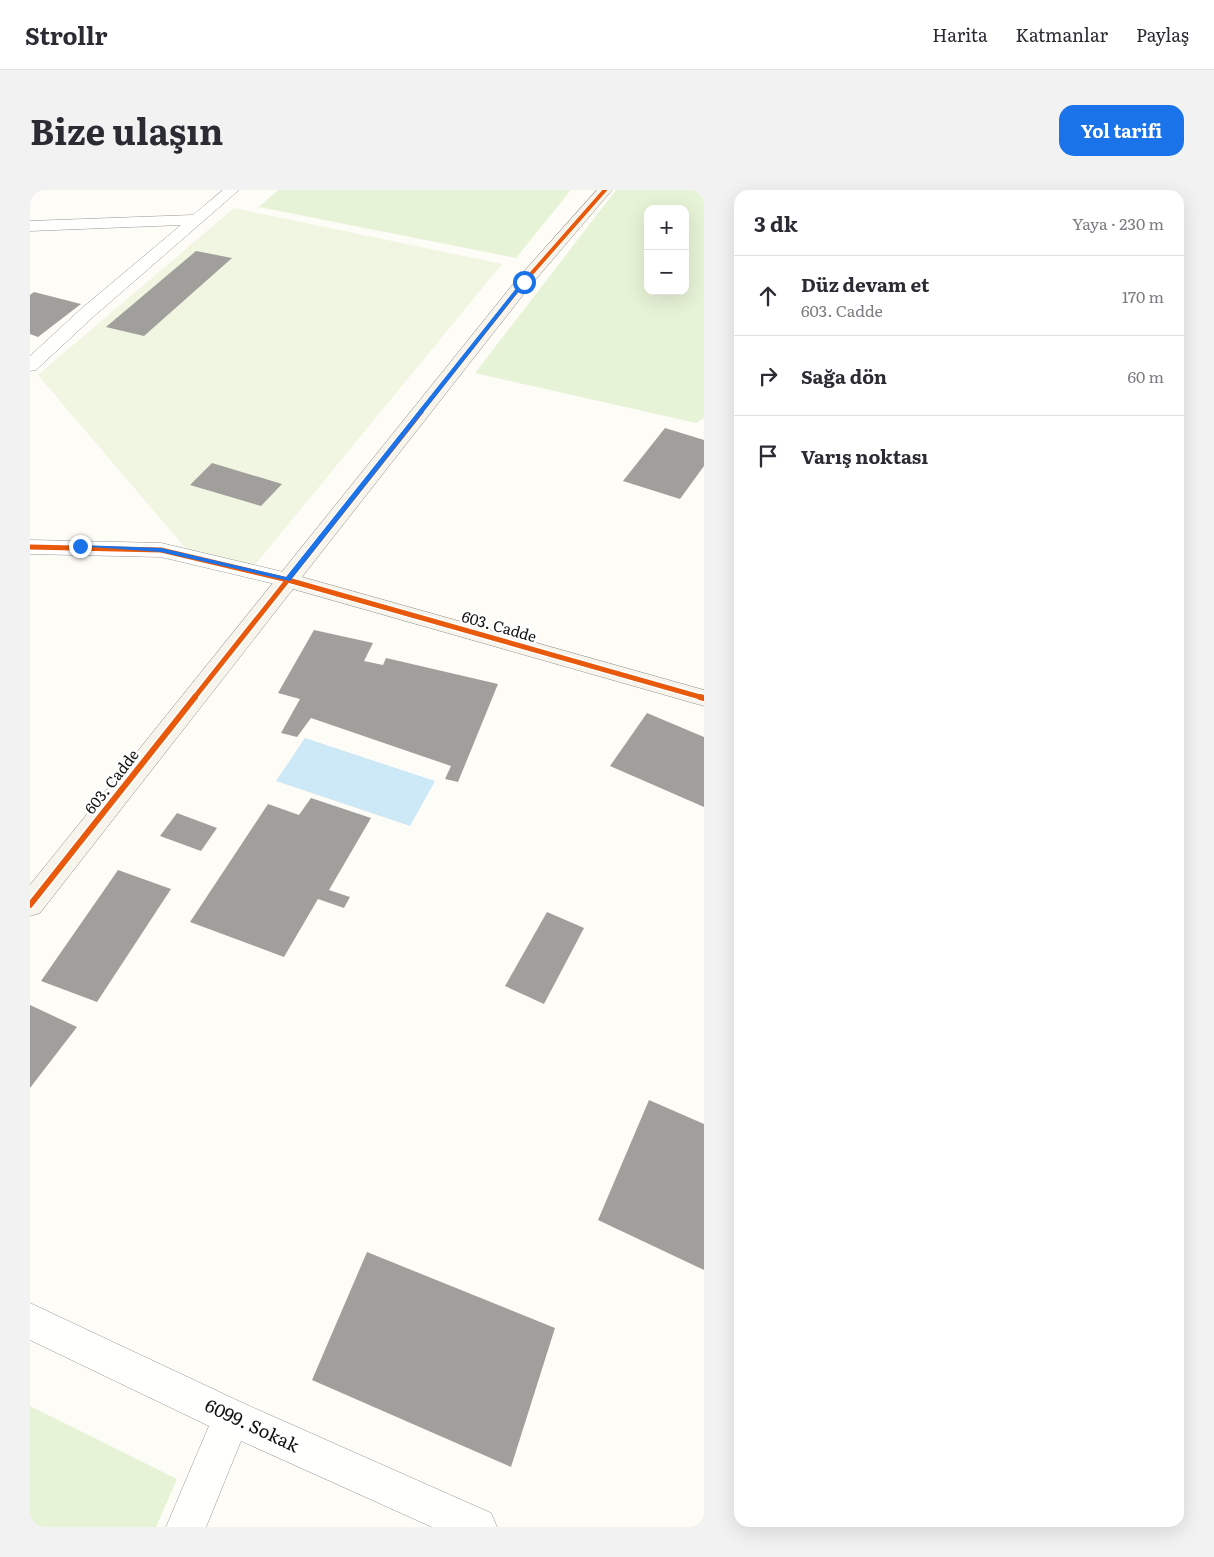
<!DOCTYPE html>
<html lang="tr">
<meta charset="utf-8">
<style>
body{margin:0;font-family:Literata,serif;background:#f2f2f3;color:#2b2b33}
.controls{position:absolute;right:15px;top:15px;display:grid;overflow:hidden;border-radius:10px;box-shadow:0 5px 20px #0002}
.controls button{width:45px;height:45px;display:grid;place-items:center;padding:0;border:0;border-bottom:1px solid #e1e1e2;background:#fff;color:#2b2b33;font:25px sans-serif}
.stop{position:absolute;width:15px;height:15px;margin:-11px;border:4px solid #1a73e8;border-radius:50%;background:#fff}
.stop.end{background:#1a73e8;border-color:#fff;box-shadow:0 1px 5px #0008}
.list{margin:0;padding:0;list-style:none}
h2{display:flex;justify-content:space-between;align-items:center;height:65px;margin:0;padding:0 20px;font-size:21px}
h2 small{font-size:16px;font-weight:400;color:#7c7c81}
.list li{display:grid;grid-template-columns:32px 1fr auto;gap:15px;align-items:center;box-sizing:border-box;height:80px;padding:0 20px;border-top:1px solid #e1e1e2}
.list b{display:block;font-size:19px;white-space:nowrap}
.list p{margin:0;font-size:16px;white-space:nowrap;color:#7c7c81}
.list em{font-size:16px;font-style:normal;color:#7c7c81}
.icon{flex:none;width:28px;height:28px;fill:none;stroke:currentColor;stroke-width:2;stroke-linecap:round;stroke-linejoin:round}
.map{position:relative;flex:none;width:674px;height:1337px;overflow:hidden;border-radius:15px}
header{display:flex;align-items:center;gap:30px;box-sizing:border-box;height:70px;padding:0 25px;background:#fff;border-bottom:1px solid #e1e1e2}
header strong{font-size:24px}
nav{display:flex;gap:28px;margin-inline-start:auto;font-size:18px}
.intro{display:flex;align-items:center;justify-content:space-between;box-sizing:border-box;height:120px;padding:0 30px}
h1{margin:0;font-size:35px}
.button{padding:12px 22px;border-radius:15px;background:#1a73e8;color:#fff;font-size:18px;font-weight:700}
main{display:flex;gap:30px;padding:0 30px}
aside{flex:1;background:#fff;border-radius:15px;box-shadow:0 5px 20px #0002}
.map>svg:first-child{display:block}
.green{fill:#e7f3d7;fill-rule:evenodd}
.pitch{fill:#f0f6e1}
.water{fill:#cde8f7}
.building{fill:#a19f9c}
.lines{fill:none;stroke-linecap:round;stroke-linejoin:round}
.street-casing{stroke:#979795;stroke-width:1}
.secondary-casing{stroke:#8e8d8b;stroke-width:1}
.street{fill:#fffffe;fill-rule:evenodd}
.secondary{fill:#f6f4eb;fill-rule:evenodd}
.cycleway-far2-casing{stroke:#fff;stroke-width:5.5}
.cycleway-far1-casing{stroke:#fff;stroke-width:8}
.cycleway-casing{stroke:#fff;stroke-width:9}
.cycleway-far2{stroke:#e8590c;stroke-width:4}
.cycleway-far1{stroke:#e8590c;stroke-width:5}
.cycleway{stroke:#e8590c;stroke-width:6}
.route{fill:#1a73e8}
.labels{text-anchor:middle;stroke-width:5;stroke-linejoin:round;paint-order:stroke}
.street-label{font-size:15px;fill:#111;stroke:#fff}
.near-street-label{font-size:18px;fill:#111;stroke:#fff}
</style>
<header>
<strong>Strollr</strong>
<nav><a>Harita</a><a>Katmanlar</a><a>Paylaş</a></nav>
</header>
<div class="intro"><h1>Bize ulaşın</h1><a class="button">Yol tarifi</a></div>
<main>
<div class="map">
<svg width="674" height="1337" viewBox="0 0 674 1337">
<rect width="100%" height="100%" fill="#fdfcf7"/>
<!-- green -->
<g class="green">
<polygon points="248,0 541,0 486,68 229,17"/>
<path d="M586,0H674V228L666,233L445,183ZM618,19H655V101H618Z"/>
<polygon points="0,1216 147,1289 126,1337 0,1337"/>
</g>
<!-- pitch -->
<polygon class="pitch" points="204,18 472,74 224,376 157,360 8,185"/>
<!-- water -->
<polygon class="water" points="275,548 405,591 380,636 246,591"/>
<!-- building -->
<g class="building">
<polygon points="166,61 202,68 114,146 76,137"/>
<polygon points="4,102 51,114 8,147 0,144 0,105"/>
<polygon points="635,238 674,250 674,276 650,309 593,291"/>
<polygon points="182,273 252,294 231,316 160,295"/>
<polygon points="284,440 343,453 334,471 353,475 356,468 468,494 428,592 415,589 421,576 281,528 267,547 251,543 270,509 248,503"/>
<polygon points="617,523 674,547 674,617 580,576"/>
<polygon points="281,608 341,628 299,700 320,707 314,718 288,709 254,767 160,732 238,614 269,625"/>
<polygon points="147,623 187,638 171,661 130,646"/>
<polygon points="88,680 141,699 67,812 11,791"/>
<polygon points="517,722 554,738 514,814 475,796"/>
<polygon points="0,815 47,837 0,898"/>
<polygon points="619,910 674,934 674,1080 568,1030"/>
<polygon points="337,1062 525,1138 481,1277 282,1190"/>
</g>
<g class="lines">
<!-- street casing -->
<g class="street-casing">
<g id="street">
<polygon points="193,0 209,0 63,127 6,180 0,181 0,166 51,119 151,35 0,41 0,31 163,25"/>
<polygon points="0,350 131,353 266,385 269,390 266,395 258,397 131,367 0,364"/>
<polygon points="0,1113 215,1214 461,1323 467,1337 402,1337 211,1251 176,1337 136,1337 179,1236 0,1150"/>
</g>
</g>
<!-- secondary casing -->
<g class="secondary-casing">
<polygon id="secondary" points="567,0 582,0 500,96 272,387 674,500 674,516 263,399 10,723 0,726 0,695 488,88"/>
</g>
<!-- street -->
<use href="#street" class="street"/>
<!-- secondary -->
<use href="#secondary" class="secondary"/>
<!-- cycleway-far2 casing -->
<g class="cycleway-far2-casing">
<polyline id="cycleway-far2" points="390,223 494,92 575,0"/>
</g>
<!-- cycleway-far1 casing -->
<g class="cycleway-far1-casing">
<g id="cycleway-far1">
<polyline points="0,357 131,360 258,390 674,508"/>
<polyline points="164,508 391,222"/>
</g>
</g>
<!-- cycleway casing -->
<g class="cycleway-casing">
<g id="cycleway">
<polyline points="670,507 674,508"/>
<polyline points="0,715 165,507"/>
</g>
</g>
<!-- cycleway-far2 -->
<use href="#cycleway-far2" class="cycleway-far2"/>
<!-- cycleway-far1 -->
<use href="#cycleway-far1" class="cycleway-far1"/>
<!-- cycleway -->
<use href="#cycleway" class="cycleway"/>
</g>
<!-- route -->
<polygon class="route" points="492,91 496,92 260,391 131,362 47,356 50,355 131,358 256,387"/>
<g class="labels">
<!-- street labels -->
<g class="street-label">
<text transform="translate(469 437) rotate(16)" y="5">603. Cadde</text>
<text transform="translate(82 592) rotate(-52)" y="5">603. Cadde</text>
</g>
<!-- near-street labels -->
<g class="near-street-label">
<text transform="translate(222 1236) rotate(25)" y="6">6099. Sokak</text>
</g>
</g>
</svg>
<div class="controls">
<button>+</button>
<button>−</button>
</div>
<div class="stop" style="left:494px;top:92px"></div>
<div class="stop end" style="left:50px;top:356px"></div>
</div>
<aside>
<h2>3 dk<small>Yaya · 230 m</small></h2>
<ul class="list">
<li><svg class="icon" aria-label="ahead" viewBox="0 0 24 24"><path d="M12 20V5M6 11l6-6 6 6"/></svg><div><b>Düz devam et</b><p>603. Cadde</p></div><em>170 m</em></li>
<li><svg class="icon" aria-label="right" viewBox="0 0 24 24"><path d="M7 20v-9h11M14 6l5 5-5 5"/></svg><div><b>Sağa dön</b></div><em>60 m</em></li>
<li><svg class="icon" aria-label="arrive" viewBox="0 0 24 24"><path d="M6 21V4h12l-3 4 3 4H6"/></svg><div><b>Varış noktası</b></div></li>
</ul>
</aside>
</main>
